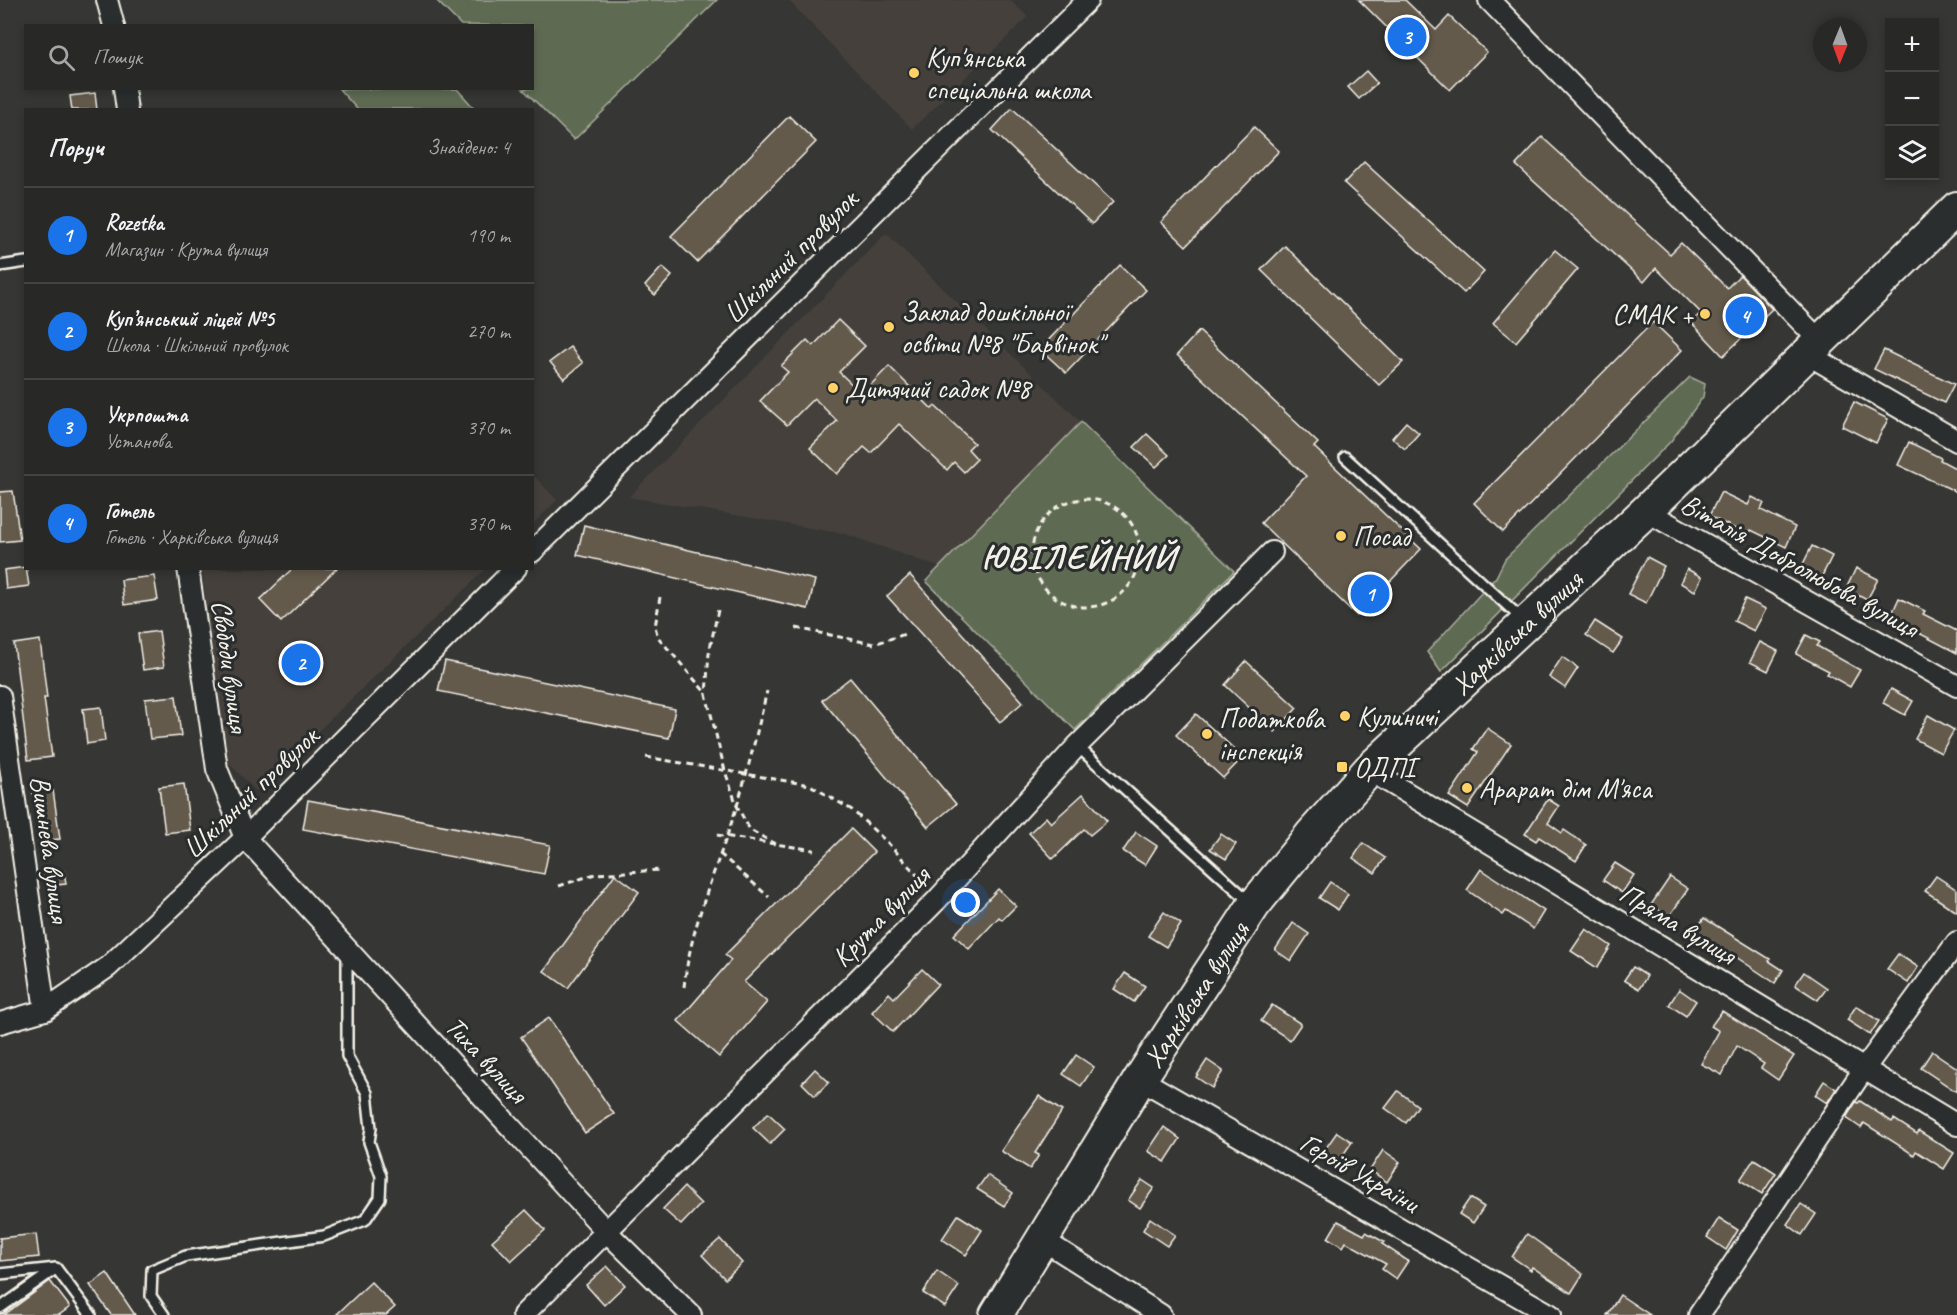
<!DOCTYPE html>
<html lang="uk">
<meta charset="utf-8">
<style>
body{margin:0;font-family:Caveat,sans-serif;background:#30302f;color:#f1f3f6}
.controls{position:absolute;right:18px;top:18px;display:grid;overflow:hidden;border-radius:0px;box-shadow:0 3px 9px #0003}
.controls button{width:54px;height:54px;display:grid;place-items:center;padding:0;border:0;border-bottom:2px solid #444;background:#282827;color:#f1f3f6;font:30px sans-serif}
.compass{position:absolute;left:1813px;top:18px;width:54px;height:54px;border-radius:50%;background:#282827;box-shadow:0 3px 9px #0003;rotate:181deg}
.you{position:absolute;left:966px;top:903px;width:21px;height:21px;margin:-15px;border:4px solid #fff;border-radius:50%;background:#1a73e8;box-shadow:0 0 0 9px #1a73e833}
.badge{display:grid;place-items:center;width:39px;height:39px;border-radius:50%;background:#1a73e8;color:#fff;font-size:20px;font-weight:700}
.pin{position:absolute;translate:-50% -50%;border:3px solid #fff;box-shadow:0 2px 6px #0006}
.list{margin:0;padding:0;list-style:none}
h2{display:flex;justify-content:space-between;align-items:center;height:78px;margin:0;padding:0 24px;font-size:26px}
h2 small{font-size:20px;font-weight:400;color:#a5a6a7}
.list li{display:grid;grid-template-columns:39px 1fr auto;gap:18px;align-items:center;box-sizing:border-box;height:96px;padding:0 24px;border-top:2px solid #444}
.list b{display:block;font-size:22px;white-space:nowrap}
.list p{margin:0;font-size:20px;white-space:nowrap;color:#a5a6a7}
.list em{font-size:20px;font-style:normal;color:#a5a6a7}
.icon{flex:none;width:33px;height:33px;fill:none;stroke:currentColor;stroke-width:2;stroke-linecap:round;stroke-linejoin:round}
.map{position:relative;flex:none;width:1957px;height:1315px;overflow:hidden}
.search{position:absolute;background:#282827;box-shadow:0 3px 9px #0003;left:24px;top:24px;width:510px;height:66px;display:flex;align-items:center;gap:15px;box-sizing:border-box;padding:0 21px;border-radius:0px;color:#a5a6a7;font-size:22px}
.panel{position:absolute;background:#282827;box-shadow:0 3px 9px #0003;left:24px;top:108px;width:510px;height:462px;border-radius:0px}
.map>svg:first-child{display:block}
.built{fill:#44413b}
.green{fill:#5e6b52;stroke:#a9ae9d;stroke-width:1.5}
.building{fill:#645a4c;stroke:#f4f1e8;stroke-width:1.5}
.lines{fill:none;stroke-linecap:round;stroke-linejoin:round}
.lane-casing{stroke:#f4f1e8;stroke-width:14}
.street-casing{stroke:#f4f1e8;stroke-width:24}
.primary-casing{stroke:#f4f1e8;stroke-width:36}
.path{stroke:#f4f1e8;stroke-width:3;stroke-dasharray:6 4.5;stroke-linecap:butt}
.lane{stroke:#2a2d2e;stroke-width:9}
.street{stroke:#2a2d2e;stroke-width:20}
.primary{stroke:#2a2d2e;stroke-width:32}
.poi-dot{fill:#ffd166;stroke:#2a2d2e;stroke-width:2}
.labels{text-anchor:middle;stroke-width:6;stroke-linejoin:round;paint-order:stroke}
.poi-label{font-size:28px;fill:#f4f1e8;stroke:#2a2d2e;text-anchor:start}
.street-label{font-size:28px;fill:#f4f1e8;stroke:#2a2d2e}
.district-label{font-size:34px;font-weight:bold;letter-spacing:1.5px;fill:#f4f1e8;stroke:#2a2d2e}
</style>
<div class="map">
<svg width="1957" height="1315" viewBox="0 0 1957 1315">
<rect width="100%" height="100%" fill="#363634"/>
<filter id="ink" filterUnits="userSpaceOnUse"><feTurbulence type="fractalNoise" baseFrequency=".0167" numOctaves="2"/><feDisplacementMap in="SourceGraphic" scale="12" xChannelSelector="R" yChannelSelector="G"/><feConvolveMatrix kernelMatrix="1 2 1 2 8 2 1 2 1" color-interpolation-filters="sRGB"/></filter>
<g filter="url(#ink)">
<!-- built -->
<g class="built">
<polygon points="788,0 1010,0 1028,17 912,129"/>
<polygon points="886,233 1081,422 939,567 845,534 629,497"/>
<polygon points="533,475 557,500 533,524"/>
<polygon points="202,569 486,569 256,791 224,758"/>
</g>
<!-- green -->
<g class="green">
<polygon points="436,0 717,0 574,140 523,89 532,88 532,26 461,25"/>
<polygon points="339,89 457,89 475,109 357,109"/>
<polygon points="1690,377 1705,384 1703,397 1671,441 1441,672 1427,652 1496,577 1505,559"/>
<polygon points="1081,422 1234,571 1075,730 926,581"/>
</g>
<!-- building -->
<g class="building">
<polygon points="1359,0 1405,0 1436,30 1449,16 1487,52 1450,90"/>
<polygon points="1366,71 1377,83 1359,99 1348,87"/>
<polygon points="95,93 97,110 72,110 70,96"/>
<polygon points="1012,108 1113,202 1092,224 992,130"/>
<polygon points="789,116 816,142 697,262 671,236"/>
<polygon points="1254,127 1279,151 1186,246 1161,222"/>
<polygon points="1542,137 1670,254 1681,243 1727,288 1740,275 1772,309 1723,356 1691,322 1701,313 1656,268 1644,282 1516,165"/>
<polygon points="1364,162 1484,272 1464,293 1344,183"/>
<polygon points="1285,246 1403,362 1379,385 1261,270"/>
<polygon points="1555,250 1578,269 1516,342 1493,323"/>
<polygon points="1120,265 1146,290 1066,373 1040,349"/>
<polygon points="662,267 672,276 655,295 645,286"/>
<polygon points="838,320 865,346 839,372 862,394 889,366 932,409 935,406 974,443 968,449 977,459 964,472 954,462 947,470 899,424 871,453 864,447 837,474 810,448 837,421 814,398 787,425 760,401 788,372 781,366 807,340 813,346"/>
<polygon points="1653,322 1682,350 1503,532 1474,503"/>
<polygon points="1199,331 1318,443 1314,447 1421,549 1357,616 1261,523 1306,476 1177,355"/>
<polygon points="570,347 583,363 564,379 550,362"/>
<polygon points="1884,350 1954,384 1944,403 1874,369"/>
<polygon points="1854,402 1888,419 1876,443 1842,426"/>
<polygon points="1406,422 1419,433 1405,449 1392,438"/>
<polygon points="1147,434 1169,455 1156,467 1134,447"/>
<polygon points="1909,442 1941,458 1940,460 1957,469 1957,492 1898,465"/>
<polygon points="13,491 20,540 0,542 0,492"/>
<polygon points="1721,492 1748,505 1752,497 1764,503 1761,510 1795,527 1786,547 1751,530 1745,542 1733,536 1736,529 1709,516"/>
<polygon points="584,525 815,580 808,609 577,555"/>
<polygon points="1812,546 1832,556 1821,578 1801,568"/>
<polygon points="1647,557 1664,566 1646,603 1628,594"/>
<polygon points="26,567 29,586 6,589 4,570"/>
<polygon points="293,568 337,568 281,622 260,600"/>
<polygon points="1856,568 1878,579 1867,600 1846,589"/>
<polygon points="1687,569 1702,577 1695,591 1680,583"/>
<polygon points="910,575 1023,702 1000,722 887,596"/>
<polygon points="154,576 158,600 124,605 121,580"/>
<polygon points="1899,598 1925,611 1923,614 1957,631 1957,653 1890,618"/>
<polygon points="1745,599 1766,609 1754,631 1734,621"/>
<polygon points="1595,621 1623,639 1613,653 1586,635"/>
<polygon points="159,631 164,667 143,670 138,634"/>
<polygon points="1806,635 1820,642 1817,646 1860,670 1850,687 1827,674 1829,671 1796,654"/>
<polygon points="40,640 47,698 44,698 52,757 28,760 14,644"/>
<polygon points="1760,642 1778,651 1768,671 1750,662"/>
<polygon points="1562,657 1578,668 1565,688 1549,677"/>
<polygon points="445,661 675,709 669,738 438,691"/>
<polygon points="1246,661 1297,708 1275,732 1225,685"/>
<polygon points="850,678 956,804 928,827 822,700"/>
<polygon points="1891,689 1913,701 1905,715 1883,703"/>
<polygon points="176,696 181,736 150,739 145,699"/>
<polygon points="101,707 105,741 87,744 83,709"/>
<polygon points="1196,714 1243,757 1223,778 1176,735"/>
<polygon points="1928,715 1954,730 1941,753 1915,739"/>
<polygon points="1487,728 1511,744 1468,808 1449,796 1478,752 1473,749"/>
<polygon points="184,784 190,830 165,833 159,787"/>
<polygon points="53,790 60,839 39,841 33,793"/>
<polygon points="1083,794 1107,821 1090,835 1084,829 1053,859 1029,833 1046,817 1051,823"/>
<polygon points="1548,799 1559,806 1548,823 1562,833 1564,830 1586,845 1576,861 1539,837 1536,841 1525,834"/>
<polygon points="308,800 550,845 544,874 303,829"/>
<polygon points="851,829 874,852 744,982 767,1002 719,1057 678,1021 731,960 725,955"/>
<polygon points="1136,832 1157,846 1145,865 1123,851"/>
<polygon points="1221,834 1236,844 1226,859 1210,849"/>
<polygon points="1363,843 1385,858 1375,873 1353,858"/>
<polygon points="1615,863 1634,875 1622,893 1603,880"/>
<polygon points="1481,869 1544,911 1533,929 1506,911 1503,915 1467,890"/>
<polygon points="64,871 66,884 46,886 44,873"/>
<polygon points="615,874 639,892 568,988 544,971"/>
<polygon points="1936,876 1957,890 1957,912 1925,891"/>
<polygon points="1670,877 1688,889 1669,917 1651,905"/>
<polygon points="1330,882 1348,894 1338,910 1319,898"/>
<polygon points="998,889 1016,906 1002,920 999,917 969,949 954,935"/>
<polygon points="1164,912 1181,924 1166,947 1148,936"/>
<polygon points="1704,918 1770,959 1769,961 1783,970 1775,983 1733,955 1732,957 1693,934"/>
<polygon points="1293,923 1309,934 1291,961 1275,950"/>
<polygon points="1586,929 1611,946 1597,968 1571,951"/>
<polygon points="1898,954 1918,967 1908,983 1887,969"/>
<polygon points="1633,967 1647,976 1639,989 1624,980"/>
<polygon points="922,969 938,984 893,1032 872,1012 889,993 894,998"/>
<polygon points="1804,972 1827,988 1818,1000 1795,985"/>
<polygon points="1125,973 1145,986 1134,1002 1114,989"/>
<polygon points="1679,989 1696,1001 1686,1016 1669,1005"/>
<polygon points="1272,1005 1301,1024 1290,1040 1261,1021"/>
<polygon points="1856,1006 1879,1021 1870,1035 1847,1020"/>
<polygon points="1722,1011 1794,1056 1778,1080 1761,1068 1764,1064 1737,1046 1722,1075 1701,1064 1719,1031 1711,1026"/>
<polygon points="549,1018 614,1114 585,1133 521,1037"/>
<polygon points="1932,1051 1957,1068 1957,1092 1921,1068"/>
<polygon points="1076,1055 1094,1067 1081,1086 1063,1074"/>
<polygon points="1207,1060 1223,1071 1212,1088 1196,1077"/>
<polygon points="815,1069 829,1082 815,1096 802,1083"/>
<polygon points="1824,1081 1836,1089 1827,1103 1815,1095"/>
<polygon points="1398,1091 1418,1106 1406,1123 1385,1108"/>
<polygon points="1039,1096 1062,1111 1035,1153 1039,1155 1030,1169 1001,1151"/>
<polygon points="1860,1101 1892,1122 1894,1119 1917,1134 1919,1131 1954,1153 1944,1169 1916,1151 1914,1155 1864,1123 1861,1128 1848,1119 1847,1116 1856,1102 1858,1103"/>
<polygon points="768,1113 785,1129 770,1144 753,1128"/>
<polygon points="1164,1127 1180,1139 1165,1162 1148,1151"/>
<polygon points="1337,1132 1352,1142 1336,1165 1321,1155"/>
<polygon points="1383,1150 1400,1162 1387,1182 1370,1170"/>
<polygon points="1754,1159 1776,1173 1762,1194 1740,1180"/>
<polygon points="987,1175 1013,1193 1004,1206 977,1189"/>
<polygon points="1142,1180 1154,1188 1140,1208 1128,1200"/>
<polygon points="684,1187 701,1204 681,1225 663,1209"/>
<polygon points="1470,1198 1484,1207 1473,1223 1459,1214"/>
<polygon points="1801,1204 1816,1214 1802,1235 1787,1224"/>
<polygon points="526,1210 545,1230 511,1261 492,1241"/>
<polygon points="958,1215 982,1230 966,1255 942,1239"/>
<polygon points="1150,1218 1175,1235 1167,1246 1143,1230"/>
<polygon points="1719,1218 1738,1230 1726,1250 1707,1237"/>
<polygon points="1338,1221 1364,1235 1366,1232 1384,1242 1382,1244 1408,1261 1396,1279 1382,1269 1386,1264 1346,1242 1343,1247 1328,1238"/>
<polygon points="36,1234 39,1257 0,1261 0,1238"/>
<polygon points="1527,1234 1583,1274 1571,1293 1532,1267 1531,1270 1512,1257"/>
<polygon points="720,1239 742,1263 725,1279 702,1255"/>
<polygon points="607,1266 625,1285 604,1305 586,1285"/>
<polygon points="937,1271 959,1286 945,1307 923,1293"/>
<polygon points="107,1273 135,1315 111,1315 90,1285"/>
<polygon points="50,1281 70,1307 59,1315 4,1315"/>
<polygon points="371,1282 395,1307 386,1315 336,1315"/>
<polygon points="1620,1295 1650,1315 1607,1315"/>
</g>
<g class="lines">
<!-- lane casing -->
<g class="lane-casing">
<g id="lane">
<polyline points="0,266 26,262"/>
<polyline points="1345,457 1523,620"/>
<polyline points="1077,746 1250,902"/>
<polyline points="0,1274 56,1268 91,1315"/>
<polyline points="0,1308 54,1270"/>
<polyline points="164,1315 151,1296 152,1270 186,1256 324,1236 365,1220 380,1198 381,1176 369,1142 371,1128 367,1093 347,1056 347,951"/>
</g>
</g>
<!-- street casing -->
<g class="street-casing">
<g id="street">
<polyline points="107,0 114,26"/>
<polyline points="1489,0 1820,341"/>
<polyline points="124,88 127,110"/>
<polyline points="1807,354 1957,441"/>
<polyline points="1646,511 1957,686"/>
<polyline points="532,552 1088,0"/>
<polyline points="188,568 217,769 245,838 607,1232 691,1315"/>
<polyline points="0,696 45,1010"/>
<polyline points="1369,770 1957,1125"/>
<polyline points="0,1023 45,1010 108,967 245,838 516,568"/>
<polyline points="1140,1079 1551,1315"/>
<polyline points="1043,1240 1161,1315"/>
<polyline points="523,1315 936,901 1077,746 1272,552"/>
<polyline points="1699,1315 1864,1069 1957,942"/>
</g>
</g>
<!-- primary casing -->
<g class="primary-casing">
<g id="primary">
<path id="s1" d="M996,1315L1140,1079L1254,905L1311,835L1369,770L1646,511L1957,208"/>
</g>
</g>
<!-- path -->
<g class="path">
<circle cx="1086" cy="553" r="54"/>
<polyline points="660,597 655,627 658,637 705,692"/>
<polyline points="718,610 709,653 706,694 725,771 737,806 750,830 776,844"/>
<polyline points="796,628 874,644 905,634"/>
<polyline points="646,757 810,785 852,810 888,843 927,886"/>
<polyline points="717,835 814,850"/>
<polyline points="720,854 769,897"/>
<polyline points="559,886 595,874 661,870"/>
<path d="M684,987C690,930 713,877 731,824C746,780 756,736 767,691"/>
</g>
<!-- lane -->
<use href="#lane" class="lane"/>
<!-- street -->
<use href="#street" class="street"/>
<!-- primary -->
<use href="#primary" class="primary"/>
</g>
</g>
<!-- markers -->
<g class="poi-dot">
<circle cx="914" cy="73" r="6"/>
<circle cx="1705" cy="314" r="6"/>
<circle cx="889" cy="327" r="6"/>
<circle cx="833" cy="388" r="6"/>
<circle cx="1341" cy="536" r="6"/>
<circle cx="1345" cy="716" r="6"/>
<circle cx="1207" cy="734" r="6"/>
<rect x="1336" y="761" width="12" height="12" rx="3"/>
<circle cx="1467" cy="788" r="6"/>
</g>
<g class="labels">
<!-- poi labels -->
<g class="poi-label">
<text x="926" y="67">Куп'янська<tspan x="926" dy="32">спеціальна школа</tspan></text>
<text x="901" y="321">Заклад дошкільної<tspan x="901" dy="32">освіти №8 "Барвінок"</tspan></text>
<text x="1693" y="324" text-anchor="end">СМАК +</text>
<text x="845" y="398">Дитячий садок №8</text>
<text x="1353" y="546">Посад</text>
<text x="1357" y="726">Кулиничі</text>
<text x="1219" y="728">Податкова<tspan x="1219" dy="32">інспекція</tspan></text>
<text x="1354" y="777">ОДПІ</text>
<text x="1479" y="798">Арарат дім М'яса</text>
</g>
<!-- street labels -->
<g class="street-label">
<text transform="translate(790 256) rotate(-45)" y="10">Шкільний провулок</text>
<text transform="translate(1800 565) rotate(29)" y="10">Віталія Добролюбова вулиця</text>
<text dy="10" stroke="none"><textPath href="#s1" startOffset="864">Харківська вулиця</textPath></text>
<text transform="translate(231 666) rotate(82)" y="10">Свободи вулиця</text>
<text transform="translate(250 792) rotate(-44)" y="10">Шкільний провулок</text>
<text transform="translate(51 849) rotate(82)" y="10">Вишнева вулиця</text>
<text transform="translate(880 916) rotate(-46)" y="10">Крута вулиця</text>
<text transform="translate(1678 923) rotate(31)" y="10">Пряма вулиця</text>
<text dy="10" stroke="none"><textPath href="#s1" startOffset="378">Харківська вулиця</textPath></text>
<text transform="translate(487 1059) rotate(47)" y="10">Тиха вулиця</text>
<text transform="translate(1360 1172) rotate(30)" y="10">Героїв України</text>
</g>
<!-- district labels -->
<g class="district-label">
<text x="1079" y="568">ЮВІЛЕЙНИЙ</text>
</g>
</g>
</svg>
<div class="controls">
<button>+</button>
<button>−</button>
<button><svg class="icon" aria-label="layers" viewBox="0 0 24 24"><path d="M12 4l9 5-9 5-9-5zM3 14l9 5 9-5"/></svg></button>
</div>
<svg class="compass" viewBox="-18 -18 36 36"><path d="M0-13l5 13h-10z" fill="#e53935"/><path d="M0 13l5-13h-10z" fill="#a5a6a7"/></svg>
<div class="you"></div>
<div class="pin badge" style="left:1370px;top:594px">1</div>
<div class="pin badge" style="left:301px;top:663px">2</div>
<div class="pin badge" style="left:1407px;top:37px">3</div>
<div class="pin badge" style="left:1745px;top:316px">4</div>
<div class="search"><svg class="icon" aria-label="search" viewBox="0 0 24 24"><circle cx="10" cy="10" r="6"/><path d="M15 15l6 6"/></svg>Пошук</div>
<section class="panel">
<h2>Поруч<small>Знайдено: 4</small></h2>
<ul class="list">
<li><span class="badge">1</span><div><b>Rozetka</b><p>Магазин · Крута вулиця</p></div><em>190 m</em></li>
<li><span class="badge">2</span><div><b>Куп’янський ліцей №5</b><p>Школа · Шкільний провулок</p></div><em>270 m</em></li>
<li><span class="badge">3</span><div><b>Укрпошта</b><p>Установа</p></div><em>370 m</em></li>
<li><span class="badge">4</span><div><b>Готель</b><p>Готель · Харківська вулиця</p></div><em>370 m</em></li>
</ul>
</section>
</div>
